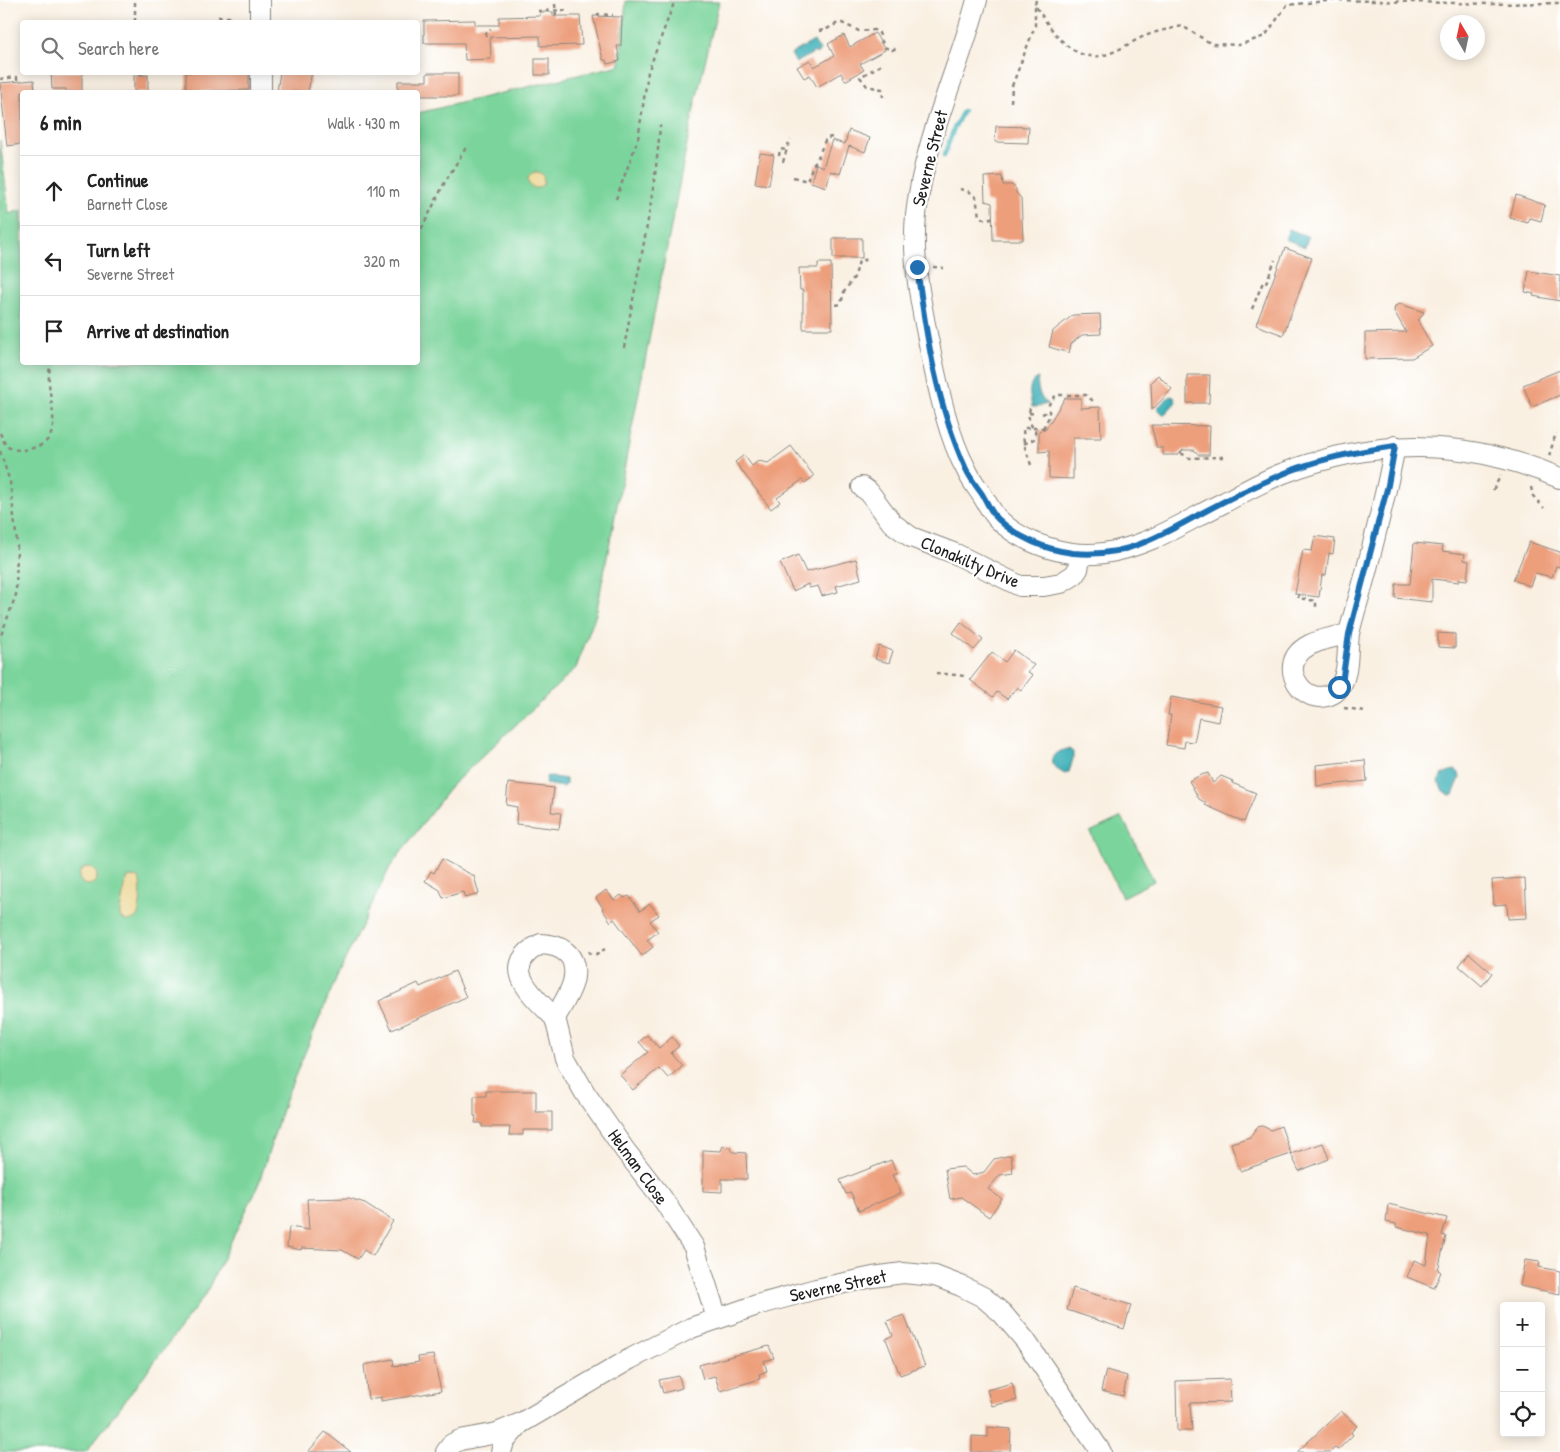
<!DOCTYPE html>
<meta charset="utf-8">
<style>
body{margin:0;font-family:"Patrick Hand",sans-serif;background:#f2f2f2;color:#222}
.controls{position:absolute;right:15px;bottom:15px;display:grid;overflow:hidden;border-radius:5px;box-shadow:0 2px 12px #0003}
.controls button{width:45px;height:45px;display:grid;place-items:center;padding:0;border:0;border-bottom:1px solid #e0e0e0;background:#fff;color:#222;font:25px sans-serif}
.compass{position:absolute;left:1440px;top:15px;width:45px;height:45px;border-radius:50%;background:#fff;box-shadow:0 2px 12px #0003;rotate:351deg}
.stop{position:absolute;width:15px;height:15px;margin:-11px;border:4px solid #1f6fb2;border-radius:50%;background:#fff}
.stop.end{background:#1f6fb2;border-color:#fff;box-shadow:0 1px 5px #0008}
.list{margin:0;padding:0;list-style:none}
h2{display:flex;justify-content:space-between;align-items:center;height:65px;margin:0;padding:0 20px;font-size:21px}
h2 small{font-size:16px;font-weight:400;color:#767676}
.list li{display:grid;grid-template-columns:32px 1fr auto;gap:15px;align-items:center;box-sizing:border-box;height:70px;padding:0 20px;border-top:1px solid #e0e0e0}
.list b{display:block;font-size:19px;white-space:nowrap}
.list p{margin:0;font-size:16px;white-space:nowrap;color:#767676}
.list em{font-size:16px;font-style:normal;color:#767676}
.icon{flex:none;width:28px;height:28px;fill:none;stroke:currentColor;stroke-width:2;stroke-linecap:round;stroke-linejoin:round}
.map{position:relative;flex:none;width:1560px;height:1452px;overflow:hidden}
.search{position:absolute;background:#fff;box-shadow:0 2px 12px #0003;left:20px;top:20px;width:400px;height:55px;display:flex;align-items:center;gap:12px;box-sizing:border-box;padding:0 18px;border-radius:5px;color:#767676;font-size:19px}
.panel{position:absolute;background:#fff;box-shadow:0 2px 12px #0003;left:20px;top:90px;width:400px;height:275px;border-radius:5px}
.map>svg:first-child{display:block}
.green{fill:#7ad49b;stroke:#4b785c}
.sand{fill:#eeda9e;stroke:#857b5d}
.water{fill:#40b1b8;stroke:#2e666a}
.lines{fill:none;stroke-linecap:round;stroke-linejoin:round}
.stream{stroke:#40b1b8;stroke-width:4.5}
.building{fill:#ed9f7c}
.minor-casing{stroke:#8a867f;stroke-width:22}
.path{stroke:#8a867f;stroke-width:2.5;stroke-dasharray:4 4;stroke-linecap:butt}
.minor{stroke:#fff;stroke-width:20}
.route{stroke:#1f6fb2;stroke-width:6}
.labels{text-anchor:middle;stroke-width:4.5;stroke-linejoin:round;paint-order:stroke}
.street-label{font-size:18px;fill:#1c1c1c;stroke:#fff}
</style>
<div class="map">
<svg width="1560" height="1452" viewBox="0 0 1560 1452">
<rect width="100%" height="100%" fill="#fff"/>
<filter id="ink" filterUnits="userSpaceOnUse"><feTurbulence type="fractalNoise" baseFrequency=".02" numOctaves="2"/><feDisplacementMap in="SourceGraphic" scale="10" xChannelSelector="R" yChannelSelector="G"/><feConvolveMatrix kernelMatrix="1 2 1 2 8 2 1 2 1" color-interpolation-filters="sRGB"/></filter>
<filter id="wash" filterUnits="userSpaceOnUse"><feTurbulence type="fractalNoise" baseFrequency=".0096" numOctaves="4" result="noise"/><feDisplacementMap in="SourceGraphic" scale="20" xChannelSelector="R" yChannelSelector="G"/><feGaussianBlur stdDeviation="1.12" result="paint"/><feColorMatrix in="noise" values="0 0 0 0 0 0 0 0 0 0 0 0 0 0 0 0 0 1.4 0 .05"/><feComposite in="paint" operator="in"/></filter>
<g filter="url(#wash)">
<rect width="100%" height="100%" fill="#f9f0e2"/>
<!-- green -->
<g class="green">
<polygon points="626,1 719,2 693,113 596,614 576,668 452,785 390,867 338,974 285,1100 258,1186 205,1295 86,1452 0,1452 0,140 9,214 22,210 22,362 418,362 418,113 620,65"/>
<polygon points="1122,817 1154,881 1122,897 1090,832"/>
</g>
<!-- sand -->
<g class="sand">
<circle cx="536" cy="180" r="8"/>
<circle cx="88" cy="876" r="9"/>
<path d="M129,877L139,878C142,884 141,911 137,916C134,920 130,921 126,921L120,917C119,910 121,907 122,901C124,892 122,885 129,877Z"/>
</g>
<!-- water -->
<g class="water">
<polygon points="814,41 820,51 816,54 815,52 796,63 791,54"/>
<polygon points="1289,229 1307,236 1308,237 1305,247 1285,239"/>
<path d="M1038,378C1036,386 1040,399 1047,404L1037,407H1032C1030,395 1026,385 1038,378Z"/>
<polygon points="1170,396 1174,397 1176,402 1164,415 1157,408"/>
<path d="M1066,749H1069L1073,752V759L1069,772L1065,774C1047,765 1047,755 1066,749Z"/>
<polygon points="1455,770 1459,773 1460,778 1453,795 1450,795 1443,791 1439,782 1441,775 1450,771"/>
<polygon points="548,776 566,779 566,785 563,787 545,784 546,777"/>
</g>
<g class="lines">
<!-- stream -->
<polyline class="stream" points="944,156 954,128 963,111"/>
</g>
<g id="blocks">
<!-- building -->
<g class="building">
<polygon points="540,12 553,12 553,16 580,16 582,45 540,46 540,36 490,37 491,59 465,60 464,43 424,43 424,21 475,20 475,25 499,25 499,17 540,16"/>
<polygon points="593,16 622,17 621,46 617,46 620,61 607,64 606,60 603,60"/>
<polygon points="875,33 885,50 860,64 864,70 845,81 841,73 817,87 810,75 804,78 797,67 810,60 814,67 834,56 828,44 844,35 850,47"/>
<rect x="535" y="59" width="14" height="16"/>
<polygon points="51,72 82,72 82,92 66,92 66,89 52,89"/>
<polygon points="186,72 249,72 249,90 186,92"/>
<polygon points="280,72 312,72 308,92 277,92"/>
<polygon points="427,73 458,73 458,96 418,96 418,92 398,92 398,81 427,81"/>
<rect x="134" y="75" width="14" height="17"/>
<polygon points="34,80 35,92 22,92 22,144 7,146 0,83"/>
<polygon points="996,126 1029,127 1028,143 995,142"/>
<polygon points="849,130 870,138 865,152 849,146 840,174 831,171 826,187 811,182 816,164 823,167 832,140 845,144"/>
<polygon points="760,153 774,155 769,185 755,183"/>
<polygon points="1002,176 1003,185 1012,185 1016,189 1016,193 1021,198 1023,240 993,240 992,203 985,201 984,177"/>
<polygon points="1516,195 1545,205 1541,221 1530,218 1528,223 1510,218"/>
<rect x="833" y="238" width="29" height="20"/>
<polygon points="1285,248 1312,258 1283,335 1256,325"/>
<polygon points="818,263 831,263 832,329 803,329 803,290 800,290 799,268 818,268"/>
<polygon points="1529,271 1560,276 1560,301 1533,296 1534,294 1525,292"/>
<polygon points="1400,304 1424,312 1418,321 1432,346 1412,358 1365,359 1365,333 1406,332 1394,311 1395,306"/>
<polygon points="1100,314 1101,334 1082,335 1071,344 1069,353 1049,347 1053,331 1073,315"/>
<polygon points="1560,370 1560,395 1532,407 1523,385"/>
<polygon points="1158,375 1172,389 1152,410 1151,382"/>
<polygon points="1187,375 1210,375 1209,403 1187,403"/>
<polygon points="1065,398 1081,398 1081,408 1100,407 1101,438 1073,438 1073,479 1049,478 1049,451 1039,452 1039,431 1045,430"/>
<polygon points="1151,425 1210,426 1209,455 1199,455 1194,450 1183,450 1178,455 1163,455 1163,448 1157,448"/>
<polygon points="791,446 814,476 805,483 802,480 777,498 780,502 771,509 735,462 744,455 752,466 758,461 768,463"/>
<polygon points="1315,536 1335,539 1333,554 1329,553 1326,575 1322,575 1319,597 1295,594 1303,550 1312,551"/>
<polygon points="1529,542 1560,552 1560,567 1556,566 1552,577 1535,573 1530,586 1513,580"/>
<polygon points="1414,543 1443,546 1442,551 1465,554 1464,560 1469,561 1467,580 1459,579 1459,582 1432,579 1432,602 1395,598 1396,584 1410,584"/>
<polygon points="798,555 806,572 856,559 861,579 836,586 838,592 822,596 818,586 809,588 808,584 793,591 780,563"/>
<polygon points="961,622 983,640 974,650 953,633"/>
<polygon points="1438,633 1455,634 1455,648 1438,647"/>
<polygon points="879,646 893,651 889,663 875,659"/>
<polygon points="1014,650 1034,665 1028,672 1033,675 1021,690 1017,687 1007,699 997,692 993,697 970,680 992,652 1005,662"/>
<polygon points="1171,697 1221,706 1218,722 1199,718 1194,742 1185,741 1184,748 1166,745 1171,715 1168,715"/>
<polygon points="1365,760 1367,781 1317,786 1316,765"/>
<polygon points="1208,773 1213,783 1221,776 1233,781 1232,783 1256,793 1244,822 1205,805 1206,803 1199,799 1189,781 1201,775"/>
<polygon points="508,783 554,788 551,812 561,813 559,829 516,824 517,807 506,805"/>
<polygon points="442,859 474,876 479,894 465,898 463,892 443,898 440,890 425,881 431,871 434,873"/>
<polygon points="1525,878 1527,918 1508,919 1507,904 1494,905 1492,880"/>
<polygon points="606,890 614,900 621,895 624,898 629,896 640,911 650,904 659,915 650,921 658,932 647,940 653,947 642,956 614,919 611,922 602,909 603,908 596,898"/>
<polygon points="1469,953 1492,973 1482,986 1459,966"/>
<polygon points="455,971 466,997 392,1030 379,1001 418,983 420,987"/>
<polygon points="647,1035 659,1048 672,1037 679,1046 671,1053 682,1066 668,1078 659,1068 633,1090 620,1075 648,1052 639,1042"/>
<polygon points="486,1091 536,1091 536,1112 552,1112 552,1130 523,1130 523,1135 509,1135 510,1127 482,1127 482,1123 475,1123 476,1116 474,1116 474,1096 486,1096"/>
<polygon points="1262,1126 1271,1130 1281,1126 1291,1154 1240,1171 1231,1143 1250,1137 1257,1127"/>
<polygon points="1323,1143 1329,1159 1299,1171 1291,1154"/>
<polygon points="723,1146 730,1147 733,1152 746,1153 747,1179 722,1179 722,1192 703,1191 703,1150 721,1151"/>
<polygon points="1011,1155 1013,1173 1000,1175 988,1189 1002,1199 989,1217 961,1197 950,1199 945,1169 963,1167 973,1175 984,1172 994,1159"/>
<polygon points="891,1160 897,1174 892,1175 901,1193 859,1211 851,1193 846,1194 840,1180"/>
<polygon points="349,1198 365,1203 393,1221 373,1256 364,1250 358,1259 342,1250 301,1248 301,1250 287,1247 289,1227 309,1230 307,1199"/>
<polygon points="1388,1204 1447,1218 1442,1235 1446,1236 1438,1270 1441,1272 1434,1288 1407,1277 1414,1260 1426,1265 1430,1235 1396,1227 1396,1224 1386,1222"/>
<polygon points="1525,1260 1540,1262 1539,1267 1560,1271 1560,1294 1520,1286"/>
<polygon points="1073,1288 1131,1305 1124,1329 1067,1310"/>
<polygon points="904,1315 925,1366 900,1375 886,1339 893,1335 887,1321"/>
<polygon points="769,1346 774,1358 764,1361 767,1371 759,1374 760,1379 720,1391 715,1376 703,1379 699,1365"/>
<polygon points="433,1355 441,1391 381,1401 381,1397 368,1399 364,1365 393,1359 394,1366 419,1362 418,1357"/>
<polygon points="1106,1370 1127,1376 1123,1396 1101,1391"/>
<polygon points="679,1376 682,1388 663,1393 659,1380"/>
<polygon points="1230,1379 1231,1402 1190,1403 1192,1431 1177,1431 1176,1381"/>
<polygon points="1012,1383 1017,1400 992,1406 987,1390"/>
<polygon points="1341,1411 1357,1426 1351,1432 1353,1435 1338,1450 1335,1448 1330,1452 1297,1452"/>
<polygon points="988,1427 1011,1429 1010,1452 972,1452 972,1436 988,1437"/>
<polygon points="325,1432 351,1452 308,1452"/>
</g>
</g>
</g>
<g filter="url(#ink)">
<use href="#blocks" fill-opacity="0" stroke="#8a867f" stroke-width="1"/>
<g class="lines">
<!-- minor casing -->
<g class="minor-casing">
<g id="minor">
<polyline points="260,0 260,22"/>
<path d="M977,0C958,72 924,140 916,215C912,255 919,295 927,334C936,377 946,433 967,471C971,480 977,487 982,495C987,503 992,513 998,519C1024,545 1069,558 1104,553C1148,547 1186,521 1225,502C1243,492 1262,482 1281,474C1377,437 1465,438 1560,478"/>
<polyline points="261,72 261,92"/>
<polyline points="862,487 869,492 892,523 911,537 956,554 1020,586 1044,586 1061,583 1074,575 1078,569 1081,554"/>
<path d="M1349,634C1329,638 1290,643 1293,672C1294,679 1299,687 1304,691C1316,701 1335,698 1342,683C1349,669 1347,650 1349,634C1353,615 1360,595 1365,576C1376,533 1387,490 1395,446"/>
<path d="M541,944C564,945 579,957 573,982C570,994 561,1007 555,1018C534,997 496,966 541,944Z"/>
<polyline points="555,1018 565,1058 585,1093 624,1149 662,1198 694,1247 717,1318"/>
<polyline points="446,1452 452,1444 460,1440 497,1433 521,1423 630,1359 691,1328 757,1305 816,1289 873,1277 903,1273 935,1276 961,1286 983,1297 1002,1313 1025,1340 1101,1452"/>
<polyline points="501,1452 504,1442 518,1426"/>
</g>
</g>
<!-- path -->
<g class="path">
<path d="M1036,0L1035,5C1050,28 1072,64 1104,55C1118,52 1132,41 1145,36C1157,31 1170,29 1182,26L1212,44L1239,45L1265,36L1287,5L1336,0L1490,4L1560,3"/>
<polyline points="555,4 556,16"/>
<polyline points="538,11 570,10"/>
<polyline points="598,16 598,14 613,15"/>
<polyline points="218,17 229,17 229,20"/>
<polyline points="135,22 135,0"/>
<polyline points="819,31 825,30 838,23 842,23 859,31 876,30 879,33 884,47 892,50 897,48"/>
<polyline points="486,36 486,32 491,29"/>
<polyline points="881,65 860,77 867,86 882,89 883,97"/>
<polyline points="141,72 141,75"/>
<polyline points="0,79 17,77 17,82"/>
<polyline points="1011,102 1012,86 1035,26 1035,6"/>
<polyline points="779,156 780,149 787,150"/>
<polyline points="783,162 790,139"/>
<polyline points="793,177 807,181 813,165 816,162 826,138 832,137"/>
<path d="M960,189L970,192L976,197L979,216C984,220 988,219 994,217"/>
<polyline points="616,199 638,139 648,72 674,3"/>
<polyline points="418,236 445,182 467,146"/>
<polyline points="933,267 944,268"/>
<polyline points="836,305 841,304 844,292 855,276 859,261 865,260 868,257"/>
<polyline points="1252,309 1263,282 1266,283 1275,260"/>
<path d="M624,348C637,274 655,200 660,125"/>
<path d="M1030,408C1028,416 1028,421 1033,428"/>
<polyline points="1029,413 1036,414"/>
<polyline points="1042,414 1050,411"/>
<polyline points="1043,428 1049,417 1049,404 1056,395 1086,395 1093,401"/>
<path d="M0,433L6,446C14,451 23,451 33,448C73,438 39,388 52,362"/>
<polyline points="1024,444 1034,439 1036,428"/>
<polyline points="0,451 10,482 17,543 16,595 0,638"/>
<polyline points="1181,453 1189,458 1223,457"/>
<polyline points="1549,456 1556,433"/>
<polyline points="1031,465 1024,444 1023,428 1045,428"/>
<polyline points="1531,487 1533,496 1544,508"/>
<polyline points="1493,490 1501,475"/>
<polyline points="1299,594 1298,598 1316,601 1316,607"/>
<polyline points="936,673 965,676"/>
<polyline points="1344,708 1366,711"/>
<polyline points="588,952 595,955 605,949"/>
</g>
<!-- minor -->
<use href="#minor" class="minor"/>
</g>
</g>
<g class="lines" filter="url(#ink)">
<!-- route -->
<path class="route" d="M917,267C926,335 937,406 966,469C970,478 976,486 982,494C987,502 991,513 998,519C1018,538 1046,550 1073,553C1096,555 1118,553 1140,544C1161,536 1180,525 1200,514C1226,500 1252,487 1278,476C1316,459 1355,452 1395,446L1388,485L1349,634L1342,683L1339,687"/>
</g>
<g class="labels">
<!-- street labels -->
<g class="street-label">
<text transform="translate(930 158) rotate(-76)" y="6">Severne Street</text>
<text transform="translate(970 562) rotate(23)" y="6">Clonakilty Drive</text>
<text transform="translate(638 1167) rotate(54)" y="6">Helman Close</text>
<text transform="translate(838 1286) rotate(-12)" y="6">Severne Street</text>
</g>
</g>
</svg>
<div class="controls">
<button>+</button>
<button>−</button>
<button><svg class="icon" aria-label="locate" viewBox="0 0 24 24"><circle cx="12" cy="12" r="6"/><path d="M12 2v4M12 18v4M2 12h4M18 12h4"/></svg></button>
</div>
<svg class="compass" viewBox="-18 -18 36 36"><path d="M0-13l5 13h-10z" fill="#e53935"/><path d="M0 13l5-13h-10z" fill="#767676"/></svg>
<div class="stop" style="left:1339px;top:687px"></div>
<div class="stop end" style="left:917px;top:267px"></div>
<div class="search"><svg class="icon" aria-label="search" viewBox="0 0 24 24"><circle cx="10" cy="10" r="6"/><path d="M15 15l6 6"/></svg>Search here</div>
<section class="panel">
<h2>6 min<small>Walk · 430 m</small></h2>
<ul class="list">
<li><svg class="icon" aria-label="ahead" viewBox="0 0 24 24"><path d="M12 20V5M6 11l6-6 6 6"/></svg><div><b>Continue</b><p>Barnett Close</p></div><em>110 m</em></li>
<li><svg class="icon" aria-label="left" viewBox="0 0 24 24"><path d="M17 20v-9H6M10 6l-5 5 5 5"/></svg><div><b>Turn left</b><p>Severne Street</p></div><em>320 m</em></li>
<li><svg class="icon" aria-label="arrive" viewBox="0 0 24 24"><path d="M6 21V4h12l-3 4 3 4H6"/></svg><div><b>Arrive at destination</b></div></li>
</ul>
</section>
</div>
